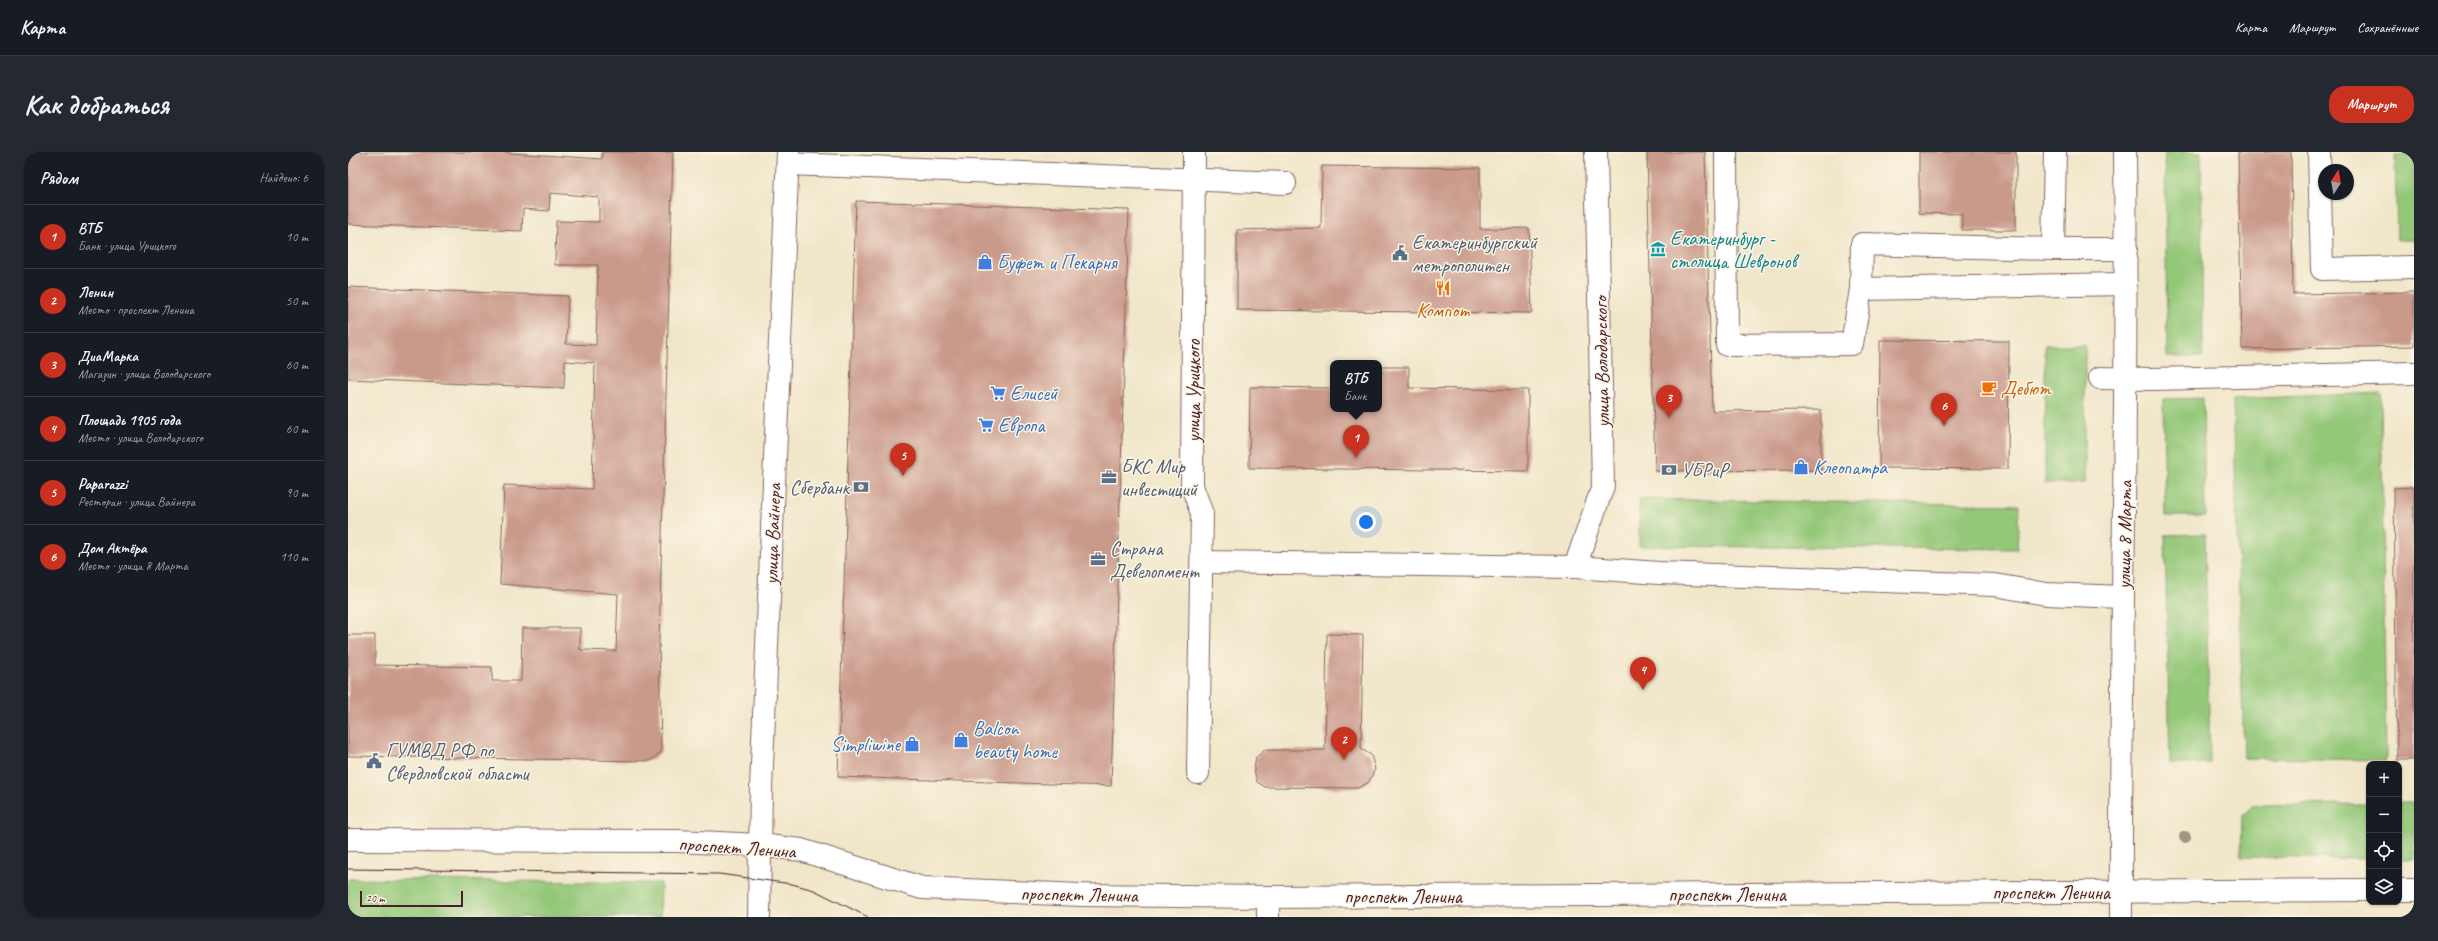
<!DOCTYPE html>
<html lang="ru">
<meta charset="utf-8">
<style>
body{margin:0;font-family:Caveat,sans-serif;background:#242831;color:#f1f3f6}
.controls{position:absolute;right:12px;bottom:12px;display:grid;overflow:hidden;border-radius:8px;box-shadow:0 1px 3px #0004}
.controls button{width:36px;height:36px;display:grid;place-items:center;padding:0;border:0;border-bottom:1px solid #363941;background:#171b24;color:#f1f3f6;font:20px sans-serif}
.compass{position:absolute;left:1970px;top:12px;width:36px;height:36px;border-radius:50%;background:#171b24;box-shadow:0 1px 3px #0004;rotate:11deg}
.scale{position:absolute;left:12px;bottom:10px;width:103px;box-sizing:border-box;padding-left:4px;border:2px solid #4a1f2b;border-top:0;font-size:11px;line-height:14px;white-space:nowrap;color:#4a1f2b;-webkit-text-stroke:3px #fcf5e5;paint-order:stroke}
.you{position:absolute;left:1018px;top:370px;width:14px;height:14px;margin:-10px;border:3px solid #fff;border-radius:50%;background:#1a73e8;box-shadow:0 0 0 6px #1a73e833}
.badge{display:grid;place-items:center;width:26px;height:26px;border-radius:50%;background:#c8321e;color:#fff;font-size:13px;font-weight:700}
.pin{position:absolute;translate:-50% -33px;filter:drop-shadow(0 1px 2px #0008)}
.pin::after{content:'';position:absolute;top:21px;width:14px;height:12px;background:inherit;clip-path:polygon(0 0,100% 0,50% 100%)}
.popup{position:absolute;left:982px;top:208px;width:52px;height:52px;box-sizing:border-box;display:grid;place-content:center;border-radius:8px;background:#171b24;filter:drop-shadow(0 1px 3px #0005);font-size:13px;white-space:nowrap;color:#9ea1a6}
.popup b{font-size:15px;color:#f1f3f6}
.popup::after{content:'';position:absolute;left:50%;top:100%;margin-left:-8px;border:8px solid transparent;border-top-color:#171b24}
.list{margin:0;padding:0;list-style:none}
h2{display:flex;justify-content:space-between;align-items:center;height:52px;margin:0;padding:0 16px;font-size:17px}
h2 small{font-size:13px;font-weight:400;color:#9ea1a6}
.list li{display:grid;grid-template-columns:26px 1fr auto;gap:12px;align-items:center;box-sizing:border-box;height:64px;padding:0 16px;border-top:1px solid #363941}
.list b{display:block;font-size:15px;white-space:nowrap}
.list p{margin:0;font-size:13px;white-space:nowrap;color:#9ea1a6}
.list em{font-size:13px;font-style:normal;color:#9ea1a6}
.icon{flex:none;width:22px;height:22px;fill:none;stroke:currentColor;stroke-width:2;stroke-linecap:round;stroke-linejoin:round}
.map{position:relative;flex:none;width:2066px;height:765px;overflow:hidden;border-radius:16px}
header{display:flex;align-items:center;gap:24px;box-sizing:border-box;height:56px;padding:0 20px;background:#171b24;border-bottom:1px solid #363941}
header strong{font-size:19px}
nav{display:flex;gap:22px;margin-inline-start:auto;font-size:14px}
.intro{display:flex;align-items:center;justify-content:space-between;box-sizing:border-box;height:96px;padding:0 24px}
h1{margin:0;font-size:28px}
.button{padding:10px 18px;border-radius:16px;background:#c8321e;color:#fff;font-size:14px;font-weight:700}
main{display:flex;gap:24px;padding:0 24px}
aside{flex:1;background:#171b24;border-radius:16px;box-shadow:0 1px 3px #0004}
.map>svg:first-child{display:block}
.green{fill:#94c879;stroke:#6f7452}
.building{fill:#c9998a}
.lines{fill:none;stroke-linecap:round;stroke-linejoin:round}
.minor-casing{stroke:#846562;stroke-width:24}
.major-casing{stroke:#846562;stroke-width:24}
.minor{stroke:#fff;stroke-width:22}
.major{stroke:#fff;stroke-width:22}
.tram{stroke:#4a1f2b;stroke-width:1}
.tree{fill:#a1957f}
.labels{text-anchor:middle;stroke-width:3;stroke-linejoin:round;paint-order:stroke}
.culture-label{font-size:20px;fill:#0d838f;stroke:#fcf5e5;text-anchor:start}
.service-label{font-size:20px;fill:#4e5e75;stroke:#fcf5e5;text-anchor:start}
.shop-label{font-size:20px;fill:#366cbe;stroke:#fcf5e5;text-anchor:start}
.food-label{font-size:20px;fill:#c56008;stroke:#fcf5e5}
.street-label{font-size:20px;fill:#4a1f2b;stroke:#fcf5e5}
</style>
<header>
<strong>Карта</strong>
<nav><a>Карта</a><a>Маршрут</a><a>Сохранённые</a></nav>
</header>
<div class="intro"><h1>Как добраться</h1><a class="button">Маршрут</a></div>
<main>
<aside>
<h2>Рядом<small>Найдено: 6</small></h2>
<ul class="list">
<li><span class="badge">1</span><div><b>ВТБ</b><p>Банк · улица Урицкого</p></div><em>10 m</em></li>
<li><span class="badge">2</span><div><b>Ленин</b><p>Место · проспект Ленина</p></div><em>50 m</em></li>
<li><span class="badge">3</span><div><b>ДиаМарка</b><p>Магазин · улица Володарского</p></div><em>60 m</em></li>
<li><span class="badge">4</span><div><b>Площадь 1905 года</b><p>Место · улица Володарского</p></div><em>60 m</em></li>
<li><span class="badge">5</span><div><b>Paparazzi</b><p>Ресторан · улица Вайнера</p></div><em>90 m</em></li>
<li><span class="badge">6</span><div><b>Дом Актёра</b><p>Место · улица 8 Марта</p></div><em>110 m</em></li>
</ul>
</aside>
<div class="map">
<svg width="2066" height="765" viewBox="0 0 2066 765">
<rect width="100%" height="100%" fill="#fcf5e5"/>
<filter id="ink" filterUnits="userSpaceOnUse"><feTurbulence type="fractalNoise" baseFrequency=".025" numOctaves="2"/><feDisplacementMap in="SourceGraphic" scale="8" xChannelSelector="R" yChannelSelector="G"/><feConvolveMatrix kernelMatrix="1 2 1 2 8 2 1 2 1" color-interpolation-filters="sRGB"/></filter>
<filter id="wash" filterUnits="userSpaceOnUse"><feTurbulence type="fractalNoise" baseFrequency=".012" numOctaves="4" result="noise"/><feDisplacementMap in="SourceGraphic" scale="16" xChannelSelector="R" yChannelSelector="G"/><feGaussianBlur stdDeviation="0.9" result="paint"/><feColorMatrix in="noise" values="0 0 0 0 0 0 0 0 0 0 0 0 0 0 0 0 0 1.4 0 .05"/><feComposite in="paint" operator="in"/></filter>
<g filter="url(#wash)">
<rect width="100%" height="100%" fill="#f0e6c9"/>
<!-- green -->
<g class="green">
<polygon points="1817,0 1853,0 1855,205 1819,205"/>
<polygon points="2047,4 2066,4 2066,88 2049,88"/>
<rect x="1697" y="193" width="40" height="138"/>
<polygon points="2033,241 2038,608 1896,606 1885,247"/>
<polygon points="1855,246 1857,364 1817,364 1815,247"/>
<polygon points="1291,347 1671,353 1669,397 1291,394"/>
<polygon points="1857,382 1862,611 1822,612 1817,383"/>
<rect x="2051" y="651" width="15" height="56"/>
<polygon points="2021,652 2021,707 1893,705 1894,664 1905,653"/>
<polygon points="0,727 313,731 312,765 0,765"/>
</g>
<g id="blocks">
<!-- building -->
<g class="building">
<polygon points="0,0 148,0 254,7 254,0 325,0 311,488 313,600 302,609 0,604 0,483 27,483 27,513 144,515 144,529 173,529 174,476 232,476 232,498 268,499 270,442 152,432 156,333 244,337 247,211 217,209 216,236 0,227 0,135 220,144 218,192 248,193 250,113 207,113 208,69 251,70 251,45 202,41 201,59 175,57 174,79 0,72"/>
<polygon points="1299,0 1357,0 1364,259 1473,258 1473,318 1307,319"/>
<polygon points="1571,0 1668,0 1668,78 1614,78 1614,62 1571,61"/>
<polygon points="1890,0 1943,0 1945,142 2066,140 2066,194 1894,197"/>
<polygon points="974,14 1132,16 1132,77 1181,76 1184,161 889,158 889,78 973,76"/>
<polygon points="508,49 781,58 763,634 490,625"/>
<polygon points="1532,188 1661,189 1660,317 1531,316"/>
<polygon points="1031,215 1061,215 1061,236 1180,238 1180,319 901,316 902,235 985,236 985,257 1031,257"/>
<polygon points="2066,335 2066,608 2049,608 2046,336"/>
<polygon points="979,482 1015,483 1013,597 1023,603 1027,617 1021,630 1010,636 917,635 909,630 906,618 908,605 917,598 977,598"/>
</g>
</g>
</g>
<g filter="url(#ink)">
<use href="#blocks" fill-opacity="0" stroke="#846562" stroke-width="1"/>
<g class="lines">
<!-- minor casing -->
<g class="minor-casing">
<g id="minor">
<polyline points="846,0 844,334 854,362 850,621"/>
<polyline points="1378,0 1379,193 1504,192 1513,137"/>
<polyline points="1971,0 1974,117 2066,115"/>
<polyline points="440,12 937,31"/>
<polyline points="1705,97 1707,0"/>
<polyline points="1778,97 1705,97 1514,92 1513,137 1778,132"/>
<polyline points="1752,226 1804,227 2066,221"/>
<polyline points="855,410 1227,415 1311,421 1647,433 1698,442 1775,445"/>
<polyline points="1227,415 1255,334 1248,0"/>
<polyline points="920,745 920,765"/>
<polyline points="411,765 413,636 440,0"/>
<path d="M1773,765C1772,510 1780,255 1777,0"/>
</g>
</g>
<!-- major casing -->
<g class="major-casing">
<g id="major">
<polyline points="0,688 329,689 412,693 453,698 574,736 733,743 920,745 2021,738"/>
<polyline points="2051,738 2066,738"/>
</g>
</g>
<!-- minor -->
<use href="#minor" class="minor"/>
<!-- major -->
<use href="#major" class="major"/>
<!-- tram -->
<polyline class="tram" points="0,717 371,722 444,732 466,738 520,765"/>
</g>
<!-- trees -->
<circle class="tree" cx="1837" cy="685" r="6"/>
</g>
<!-- icons -->
<defs>
<g id="museum-bare" transform="scale(1.2)"><path d="M0-6L6-3V-2H-6V-3ZM-5-1h2V3h-2ZM-1-1h2V3h-2ZM3-1h2V3H3ZM-6 4H6V6H-6Z" fill="#0f9aa8" stroke="#fcf5e5" stroke-width="2.5" paint-order="stroke"/></g>
<g id="civic-bare" transform="scale(1.2)"><path d="M-.6-6.5H3V-4.5H.6V-3L4-1V1h2V6H-6V1h2V-1L-.6-3ZM-1.2 2.5V6h2.4V2.5Z" fill="#5c6f8a" stroke="#fcf5e5" stroke-width="2.5" paint-order="stroke"/></g>
<g id="shop-bare" transform="scale(1.2)"><path d="M-5-2.5h2.3a2.7 3.5 0 0 1 5.4 0H5L5.5 6h-11ZM-1.5-2.5h3a1.5 2.3 0 0 0-3 0Z" fill="#3f7fe0" stroke="#fcf5e5" stroke-width="2.5" paint-order="stroke"/></g>
<g id="restaurant-bare" transform="scale(1.2)"><path d="M-5-6h1v4h1v-4h1v4h1v-4h1v5L-1.5 .5V6h-2V.5L-5-1ZM5-6V6H3V1.5H1.5Q1.5-4 5-6Z" fill="#e8710a" stroke="#fcf5e5" stroke-width="2.5" paint-order="stroke"/></g>
<g id="cafe-bare" transform="scale(1.2)"><path d="M-5.5-4.5H6V0H3Q3 3.5 0 3.5H-2.5Q-5.5 3.5-5.5 0ZM3-3.2v2h1.7v-2ZM-6 4.5H4V6H-6Z" fill="#e8710a" stroke="#fcf5e5" stroke-width="2.5" paint-order="stroke"/></g>
<g id="supermarket-bare" transform="scale(1.2)"><path d="M-6-5.5h2.5l.6 2H6L4.5 2H-2.5L-4.4-4H-6ZM-1.5 3.2a1.3 1.3 0 1 0 .1 0ZM3 3.2a1.3 1.3 0 1 0 .1 0Z" fill="#3f7fe0" stroke="#fcf5e5" stroke-width="2.5" paint-order="stroke"/></g>
<g id="bank-bare" transform="scale(1.2)"><path d="M-6-4H6V4H-6ZM0-2.3a2.3 2.3 0 1 0 0 4.6a2.3 2.3 0 1 0 0-4.6Z" fill="#5c6f8a" stroke="#fcf5e5" stroke-width="2.5" paint-order="stroke"/></g>
<g id="office-bare" transform="scale(1.2)"><path d="M-6-3h4V-5.5h4V-3h4V5H-6ZM-1-4.5V-3h2v-1.5ZM-6 0V1H6V0Z" fill="#5c6f8a" stroke="#fcf5e5" stroke-width="2.5" paint-order="stroke"/></g>
</defs>
<g fill-rule="evenodd">
<use href="#museum-bare" x="1310" y="97"/>
<use href="#civic-bare" x="1052" y="101"/>
<use href="#shop-bare" x="637" y="110"/>
<use href="#restaurant-bare" x="1095" y="136"/>
<use href="#cafe-bare" x="1641" y="236"/>
<use href="#supermarket-bare" x="650" y="241"/>
<use href="#supermarket-bare" x="638" y="273"/>
<use href="#shop-bare" x="1453" y="315"/>
<use href="#bank-bare" x="1321" y="318"/>
<use href="#office-bare" x="761" y="325"/>
<use href="#bank-bare" x="513" y="335"/>
<use href="#office-bare" x="750" y="407"/>
<use href="#shop-bare" x="613" y="588"/>
<use href="#shop-bare" x="564" y="592"/>
<use href="#civic-bare" x="26" y="609"/>
</g>
<g class="labels">
<!-- culture labels -->
<g class="culture-label">
<text x="1322" y="93">Екатеринбург -<tspan x="1322" dy="23">столица Шевронов</tspan></text>
</g>
<!-- service labels -->
<g class="service-label">
<text x="1064" y="97">Екатеринбургский<tspan x="1064" dy="23">метрополитен</tspan></text>
<text x="773" y="321">БКС Мир<tspan x="773" dy="23">инвестиций</tspan></text>
<text x="1333" y="325">УБРиР</text>
<text x="501" y="342" text-anchor="end">Сбербанк</text>
<text x="762" y="403">Страна<tspan x="762" dy="23">Девелопмент</tspan></text>
<text x="38" y="605">ГУМВД РФ по<tspan x="38" dy="23">Свердловской области</tspan></text>
</g>
<!-- shop labels -->
<g class="shop-label">
<text x="649" y="117">Буфет и Пекарня</text>
<text x="662" y="248">Елисей</text>
<text x="650" y="280">Европа</text>
<text x="1465" y="322">Клеопатра</text>
<text x="625" y="583">Balcon<tspan x="625" dy="23">beauty home</tspan></text>
<text x="552" y="599" text-anchor="end">Simpliwine</text>
</g>
<!-- food labels -->
<g class="food-label">
<text x="1095" y="165">Компот</text>
<text x="1653" y="243" text-anchor="start">Дебют</text>
</g>
<!-- street labels -->
<g class="street-label">
<text transform="translate(1253 210) rotate(-91)" y="7">улица Володарского</text>
<text transform="translate(845 239) rotate(-90)" y="7">улица Урицкого</text>
<text transform="translate(424 382) rotate(-88)" y="7">улица Вайнера</text>
<text transform="translate(1776 383) rotate(-89)" y="7">улица 8 Марта</text>
<text transform="translate(389 695) rotate(4)" y="7">проспект Ленина</text>
<text x="1703" y="747">проспект Ленина</text>
<text transform="translate(731 742) rotate(1)" y="7">проспект Ленина</text>
<text x="1379" y="749">проспект Ленина</text>
<text x="1055" y="751">проспект Ленина</text>
</g>
</g>
</svg>
<div class="controls">
<button>+</button>
<button>−</button>
<button><svg class="icon" aria-label="locate" viewBox="0 0 24 24"><circle cx="12" cy="12" r="6"/><path d="M12 2v4M12 18v4M2 12h4M18 12h4"/></svg></button>
<button><svg class="icon" aria-label="layers" viewBox="0 0 24 24"><path d="M12 4l9 5-9 5-9-5zM3 14l9 5 9-5"/></svg></button>
</div>
<svg class="compass" viewBox="-18 -18 36 36"><path d="M0-13l5 13h-10z" fill="#e53935"/><path d="M0 13l5-13h-10z" fill="#9ea1a6"/></svg>
<div class="scale">20 m</div>
<div class="you"></div>
<div class="pin badge" style="left:1008px;top:306px">1</div>
<div class="popup"><b>ВТБ</b>Банк</div>
<div class="pin badge" style="left:996px;top:608px">2</div>
<div class="pin badge" style="left:1321px;top:266px">3</div>
<div class="pin badge" style="left:1295px;top:538px">4</div>
<div class="pin badge" style="left:555px;top:324px">5</div>
<div class="pin badge" style="left:1596px;top:274px">6</div>
</div>
</main>
